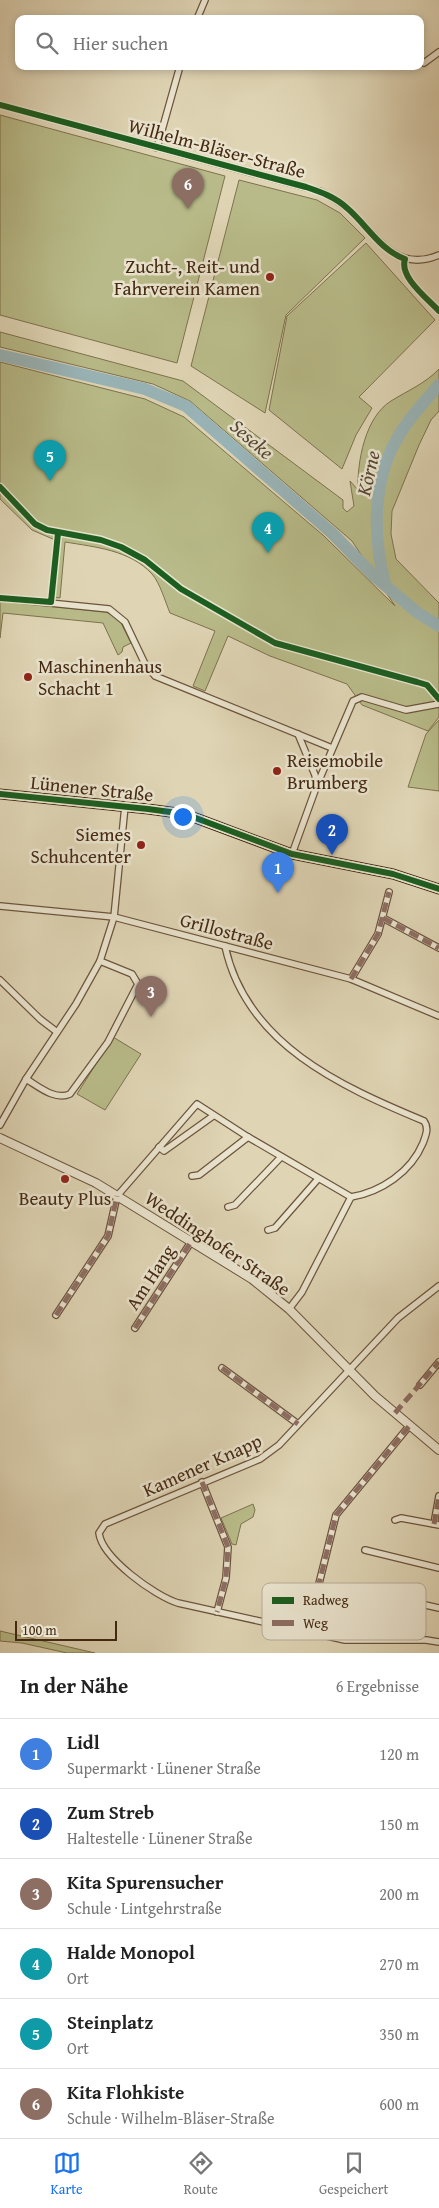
<!DOCTYPE html>
<html lang="de">
<meta charset="utf-8">
<style>
body{margin:0;font-family:"Gentium Book Plus",serif;background:#f2f2f2;color:#222}
.scale{position:absolute;left:15px;bottom:12px;width:102px;box-sizing:border-box;padding-left:5px;border:2px solid #452a13;border-top:0;font-size:14px;line-height:18px;white-space:nowrap;color:#452a13;-webkit-text-stroke:4px #eae4cf;paint-order:stroke}
.you{position:absolute;left:182px;top:816px;width:18px;height:18px;margin:-12px;border:4px solid #fff;border-radius:50%;background:#1a73e8;box-shadow:0 0 0 8px #1a73e833}
.badge{display:grid;place-items:center;width:32px;height:32px;border-radius:50%;background:#1a73e8;color:#fff;font-size:16px;font-weight:700}
.pin{position:absolute;translate:-50% -41px;filter:drop-shadow(0 1px 2px #0008)}
.pin::after{content:'';position:absolute;top:26px;width:18px;height:15px;background:inherit;clip-path:polygon(0 0,100% 0,50% 100%)}
.list{margin:0;padding:0;list-style:none}
h2{display:flex;justify-content:space-between;align-items:center;height:65px;margin:0;padding:0 20px;font-size:21px}
h2 small{font-size:16px;font-weight:400;color:#767676}
.list li{display:grid;grid-template-columns:32px 1fr auto;gap:15px;align-items:center;box-sizing:border-box;height:70px;padding:0 20px;border-top:1px solid #e0e0e0}
.list b{display:block;font-size:19px;white-space:nowrap}
.list p{margin:0;font-size:16px;white-space:nowrap;color:#767676}
.list em{font-size:16px;font-style:normal;color:#767676}
.icon{flex:none;width:28px;height:28px;fill:none;stroke:currentColor;stroke-width:2;stroke-linecap:round;stroke-linejoin:round}
.map{position:relative;flex:none;width:439px;height:1653px;overflow:hidden}
.search{position:absolute;background:#fff;box-shadow:0 2px 8px #0003;left:15px;right:15px;top:15px;height:55px;display:flex;align-items:center;gap:12px;box-sizing:border-box;padding:0 18px;border-radius:10px;color:#767676;font-size:19px}
.sheet{height:485px;background:#fff}
nav{display:flex;justify-content:space-around;align-items:center;box-sizing:border-box;height:70px;border-top:1px solid #e0e0e0;background:#fff;font-size:14px;color:#767676}
nav a{display:grid;justify-items:center;gap:2px}
nav .on{color:#1a73e8}
.map>svg:first-child{display:block}
.green{fill:#b8bb89;stroke:#7e724e}
.lines{fill:none;stroke-linecap:round;stroke-linejoin:round}
.river{stroke:#99b5b9;stroke-width:12}
.minor-casing{stroke:#6c553c;stroke-width:8}
.tertiary-casing{stroke:#6c553c;stroke-width:10}
.secondary-casing{stroke:#452a13;stroke-width:11}
.minor{stroke:#eae4cf;stroke-width:5.5}
.tertiary{stroke:#eae4cf;stroke-width:8}
.secondary{stroke:#eae4cf;stroke-width:9}
.quiet{stroke:#8d6e63;stroke-width:5;stroke-dasharray:10 5;stroke-linecap:butt}
.cycleway-casing{stroke:#eae4cf;stroke-width:9}
.cycleway{stroke:#1b5e20;stroke-width:6}
.poi-dot{fill:#8f2418;stroke:#eae4cf;stroke-width:2}
.labels{text-anchor:middle;stroke-width:5;stroke-linejoin:round;paint-order:stroke}
.street-label{font-size:19px;fill:#452a13;stroke:#eae4cf}
.poi-label{font-size:19px;fill:#452a13;stroke:#eae4cf;text-anchor:end}
.water-label{font-size:20px;font-style:italic;fill:#564634;stroke:#eae4cf}
.key{fill:#eae4cf;stroke:#b8ac97;stroke-width:1}
.key-label{font-size:14px;fill:#452a13}
</style>
<div class="map">
<svg width="439" height="1653" viewBox="0 0 439 1653">
<rect width="100%" height="100%" fill="#dfd5b5"/>
<filter id="stains"><feTurbulence type="fractalNoise" baseFrequency=".004" numOctaves="4"/><feColorMatrix values="0 0 0 0 .2 0 0 0 0 .09 0 0 0 0 .02 0 0 0 .5 -.17"/></filter>
<radialGradient id="worn" r=".72"><stop offset=".6" stop-color="#630" stop-opacity="0"/><stop offset="1" stop-color="#630" stop-opacity=".3"/></radialGradient>
<!-- green -->
<g class="green">
<polygon points="0,115 225,176 177,363 0,315"/>
<polygon points="239,180 317,200 340,213 365,238 286,315 265,413 191,366"/>
<polygon points="366,243 435,320 359,397 372,408 356,435 342,469 269,410 287,316"/>
<path d="M0,332L183,381L343,500V508L347,512L354,506L350,481L358,490C357,462 365,417 391,401C407,391 426,383 439,369V411L431,420L419,445L392,511L391,534L396,559L439,603V717L428,731L362,705L347,684L270,656L228,636L205,691L193,686L215,631L170,613C165,601 160,583 152,574C130,550 95,547 65,542L60,598L50,597L55,540L32,530L0,499V362L145,399L184,417L324,536L395,606L352,541L190,401L153,384L0,347Z"/>
<polygon points="0,601 106,612 119,619 131,643 123,647 122,652 118,655 103,623 3,613 0,638"/>
<polygon points="439,720 439,791 408,787 426,734"/>
<polygon points="113,1037 141,1054 105,1110 77,1094"/>
<polygon points="253,1504 255,1510 253,1517 241,1524 236,1545 232,1544 221,1518"/>
<polygon points="0,1631 95,1653 67,1653 22,1643 0,1641"/>
</g>
<g class="lines">
<!-- river -->
<g class="river">
<polyline points="0,355 145,389 186,406 332,533 374,576 418,613 439,626"/>
<path d="M385,584C373,538 372,481 397,439C408,419 424,402 439,385"/>
</g>
<!-- minor casing -->
<g class="minor-casing">
<g id="minor">
<polyline points="197,19 205,0"/>
<polyline points="424,63 439,52"/>
<path d="M0,105L319,191C330,196 339,201 348,209C376,234 395,274 439,255"/>
<polyline points="157,148 180,66"/>
<polyline points="0,598 109,609 125,622 145,664 155,676 332,748"/>
<polyline points="298,734 315,775 317,785"/>
<polyline points="292,854 317,785 353,701 362,697 406,710 439,704"/>
<polyline points="0,906 114,917 351,979 439,1016"/>
<polyline points="383,918 439,948"/>
<path d="M225,946C246,1044 340,1086 424,1121C429,1128 426,1135 423,1143C411,1172 381,1192 351,1197L302,1292L289,1309"/>
<polyline points="351,979 378,934 389,892"/>
<polyline points="0,980 40,1019 57,1032"/>
<path d="M26,1079C38,1086 55,1101 70,1094L108,1042L138,984L132,974L100,961"/>
<polyline points="0,1125 26,1079 76,1004 100,961 114,917 125,806"/>
<polyline points="159,1147 164,1151 213,1116"/>
<polyline points="192,1176 199,1175 248,1137"/>
<polyline points="228,1207 235,1205 281,1157"/>
<polyline points="268,1230 275,1228 318,1179"/>
<path d="M439,1286L398,1318L279,1445L260,1459L105,1524L99,1533C102,1558 155,1596 178,1603L345,1640H426L439,1642"/>
<polyline points="56,1315 108,1236 117,1196 197,1104 248,1137 351,1197"/>
<polyline points="135,1328 191,1242"/>
<polyline points="222,1368 298,1424"/>
<polyline points="420,1385 439,1362"/>
<polyline points="202,1482 228,1547 226,1578 217,1612"/>
<polyline points="395,1520 401,1518 439,1525"/>
<polyline points="434,1524 439,1496"/>
<polyline points="365,1550 439,1568"/>
<polyline points="355,1589 439,1608"/>
<polyline points="307,1632 336,1515 410,1425"/>
</g>
</g>
<!-- tertiary casing -->
<g class="tertiary-casing">
<polyline id="tertiary" points="0,1138 96,1183 252,1279 289,1309 375,1396 439,1450"/>
</g>
<!-- secondary casing -->
<g class="secondary-casing">
<polyline id="secondary" points="0,794 148,809 185,814 292,854 393,874 439,889"/>
</g>
<!-- minor -->
<use href="#minor" class="minor"/>
<!-- tertiary -->
<use href="#tertiary" class="tertiary"/>
<!-- secondary -->
<use href="#secondary" class="secondary"/>
<!-- quiet -->
<g class="quiet">
<polyline points="383,918 439,948"/>
<polyline points="351,979 378,934 389,892"/>
<polyline points="56,1315 108,1236 117,1196"/>
<polyline points="135,1328 191,1242"/>
<polyline points="222,1368 298,1424"/>
<polyline points="395,1413 439,1362"/>
<polyline points="202,1482 228,1547 226,1578 217,1612"/>
<polyline points="434,1524 439,1496"/>
<polyline points="307,1632 336,1515 410,1425"/>
</g>
<!-- cycleway casing -->
<g class="cycleway-casing">
<g id="cycleway">
<path d="M0,105L306,187C321,192 335,197 347,208C366,224 380,250 405,259C399,277 427,298 439,311"/>
<polyline points="0,487 35,524 47,530 101,540 121,547 145,560 181,589 275,643 417,682 427,685 439,699"/>
<polyline points="0,598 51,602 58,533"/>
<polyline points="0,794 148,809 185,814 292,854 393,874 439,889"/>
</g>
</g>
<!-- cycleway -->
<use href="#cycleway" class="cycleway"/>
</g>
<!-- markers -->
<g class="poi-dot">
<circle cx="270" cy="277" r="5"/>
<circle cx="28" cy="677" r="5"/>
<circle cx="277" cy="771" r="5"/>
<circle cx="141" cy="845" r="5"/>
<circle cx="65" cy="1179" r="5"/>
</g>
<g class="labels">
<!-- street labels -->
<g class="street-label">
<text transform="translate(217 148) rotate(15)" y="7">Wilhelm-Bläser-Straße</text>
<text transform="translate(92 788) rotate(6)" y="7">Lünener Straße</text>
<text transform="translate(227 931) rotate(15)" y="7">Grillostraße</text>
<text transform="translate(218 1243) rotate(34)" y="7">Weddinghofer Straße</text>
<text transform="translate(150 1277) rotate(-57)" y="7">Am Hang</text>
<text transform="translate(202 1465) rotate(-24)" y="7">Kamener Knapp</text>
</g>
<!-- poi labels -->
<g class="poi-label">
<text x="260" y="273">Zucht-, Reit- und<tspan x="260" dy="22">Fahrverein Kamen</tspan></text>
<text x="38" y="673" text-anchor="start">Maschinenhaus<tspan x="38" dy="22">Schacht 1</tspan></text>
<text x="287" y="767" text-anchor="start">Reisemobile<tspan x="287" dy="22">Brumberg</tspan></text>
<text x="131" y="841">Siemes<tspan x="131" dy="22">Schuhcenter</tspan></text>
<text x="65" y="1205" text-anchor="middle">Beauty Plus</text>
</g>
<!-- water labels -->
<g class="water-label">
<text transform="translate(252 439) rotate(41)" y="7">Seseke</text>
<text transform="translate(368 473) rotate(-77)" y="7">Körne</text>
</g>
</g>
<!-- legend -->
<rect x="262" y="1583" width="164" height="57" rx="8" class="key"/>
<rect x="272" y="1597" width="22" height="7" fill="#1b5e20"/>
<rect x="272" y="1620" width="22" height="6" fill="#8d6e63"/>
<g class="key-label">
<text x="303" y="1605">Radweg</text>
<text x="303" y="1628">Weg</text>
</g>
<rect width="100%" height="100%" filter="url(#stains)"/>
<rect width="100%" height="100%" fill="url(#worn)"/>
</svg>
<div class="scale">100 m</div>
<div class="you"></div>
<div class="pin badge" style="left:278px;top:893px;background:#3f7fe0">1</div>
<div class="pin badge" style="left:332px;top:855px;background:#1a4fb4">2</div>
<div class="pin badge" style="left:151px;top:1017px;background:#8d6e63">3</div>
<div class="pin badge" style="left:268px;top:553px;background:#0f9aa8">4</div>
<div class="pin badge" style="left:50px;top:481px;background:#0f9aa8">5</div>
<div class="pin badge" style="left:188px;top:209px;background:#8d6e63">6</div>
<div class="search"><svg class="icon" aria-label="search" viewBox="0 0 24 24"><circle cx="10" cy="10" r="6"/><path d="M15 15l6 6"/></svg>Hier suchen</div>
</div>
<section class="sheet">
<h2>In der Nähe<small>6 Ergebnisse</small></h2>
<ul class="list">
<li><span class="badge" style="background:#3f7fe0">1</span><div><b>Lidl</b><p>Supermarkt · Lünener Straße</p></div><em>120 m</em></li>
<li><span class="badge" style="background:#1a4fb4">2</span><div><b>Zum Streb</b><p>Haltestelle · Lünener Straße</p></div><em>150 m</em></li>
<li><span class="badge" style="background:#8d6e63">3</span><div><b>Kita Spurensucher</b><p>Schule · Lintgehrstraße</p></div><em>200 m</em></li>
<li><span class="badge" style="background:#0f9aa8">4</span><div><b>Halde Monopol</b><p>Ort</p></div><em>270 m</em></li>
<li><span class="badge" style="background:#0f9aa8">5</span><div><b>Steinplatz</b><p>Ort</p></div><em>350 m</em></li>
<li><span class="badge" style="background:#8d6e63">6</span><div><b>Kita Flohkiste</b><p>Schule · Wilhelm-Bläser-Straße</p></div><em>600 m</em></li>
</ul>
</section>
<nav>
<a class="on"><svg class="icon" aria-label="map" viewBox="0 0 24 24"><path d="M3 6l6-2 6 2 6-2v14l-6 2-6-2-6 2zM9 4v14M15 6v14"/></svg>Karte</a>
<a><svg class="icon" aria-label="directions" viewBox="0 0 24 24"><path d="M12 3l9 9-9 9-9-9zM9 14v-3h6M13 9l2 2-2 2"/></svg>Route</a>
<a><svg class="icon" aria-label="saved" viewBox="0 0 24 24"><path d="M7 4h10v16l-5-4-5 4z"/></svg>Gespeichert</a>
</nav>
